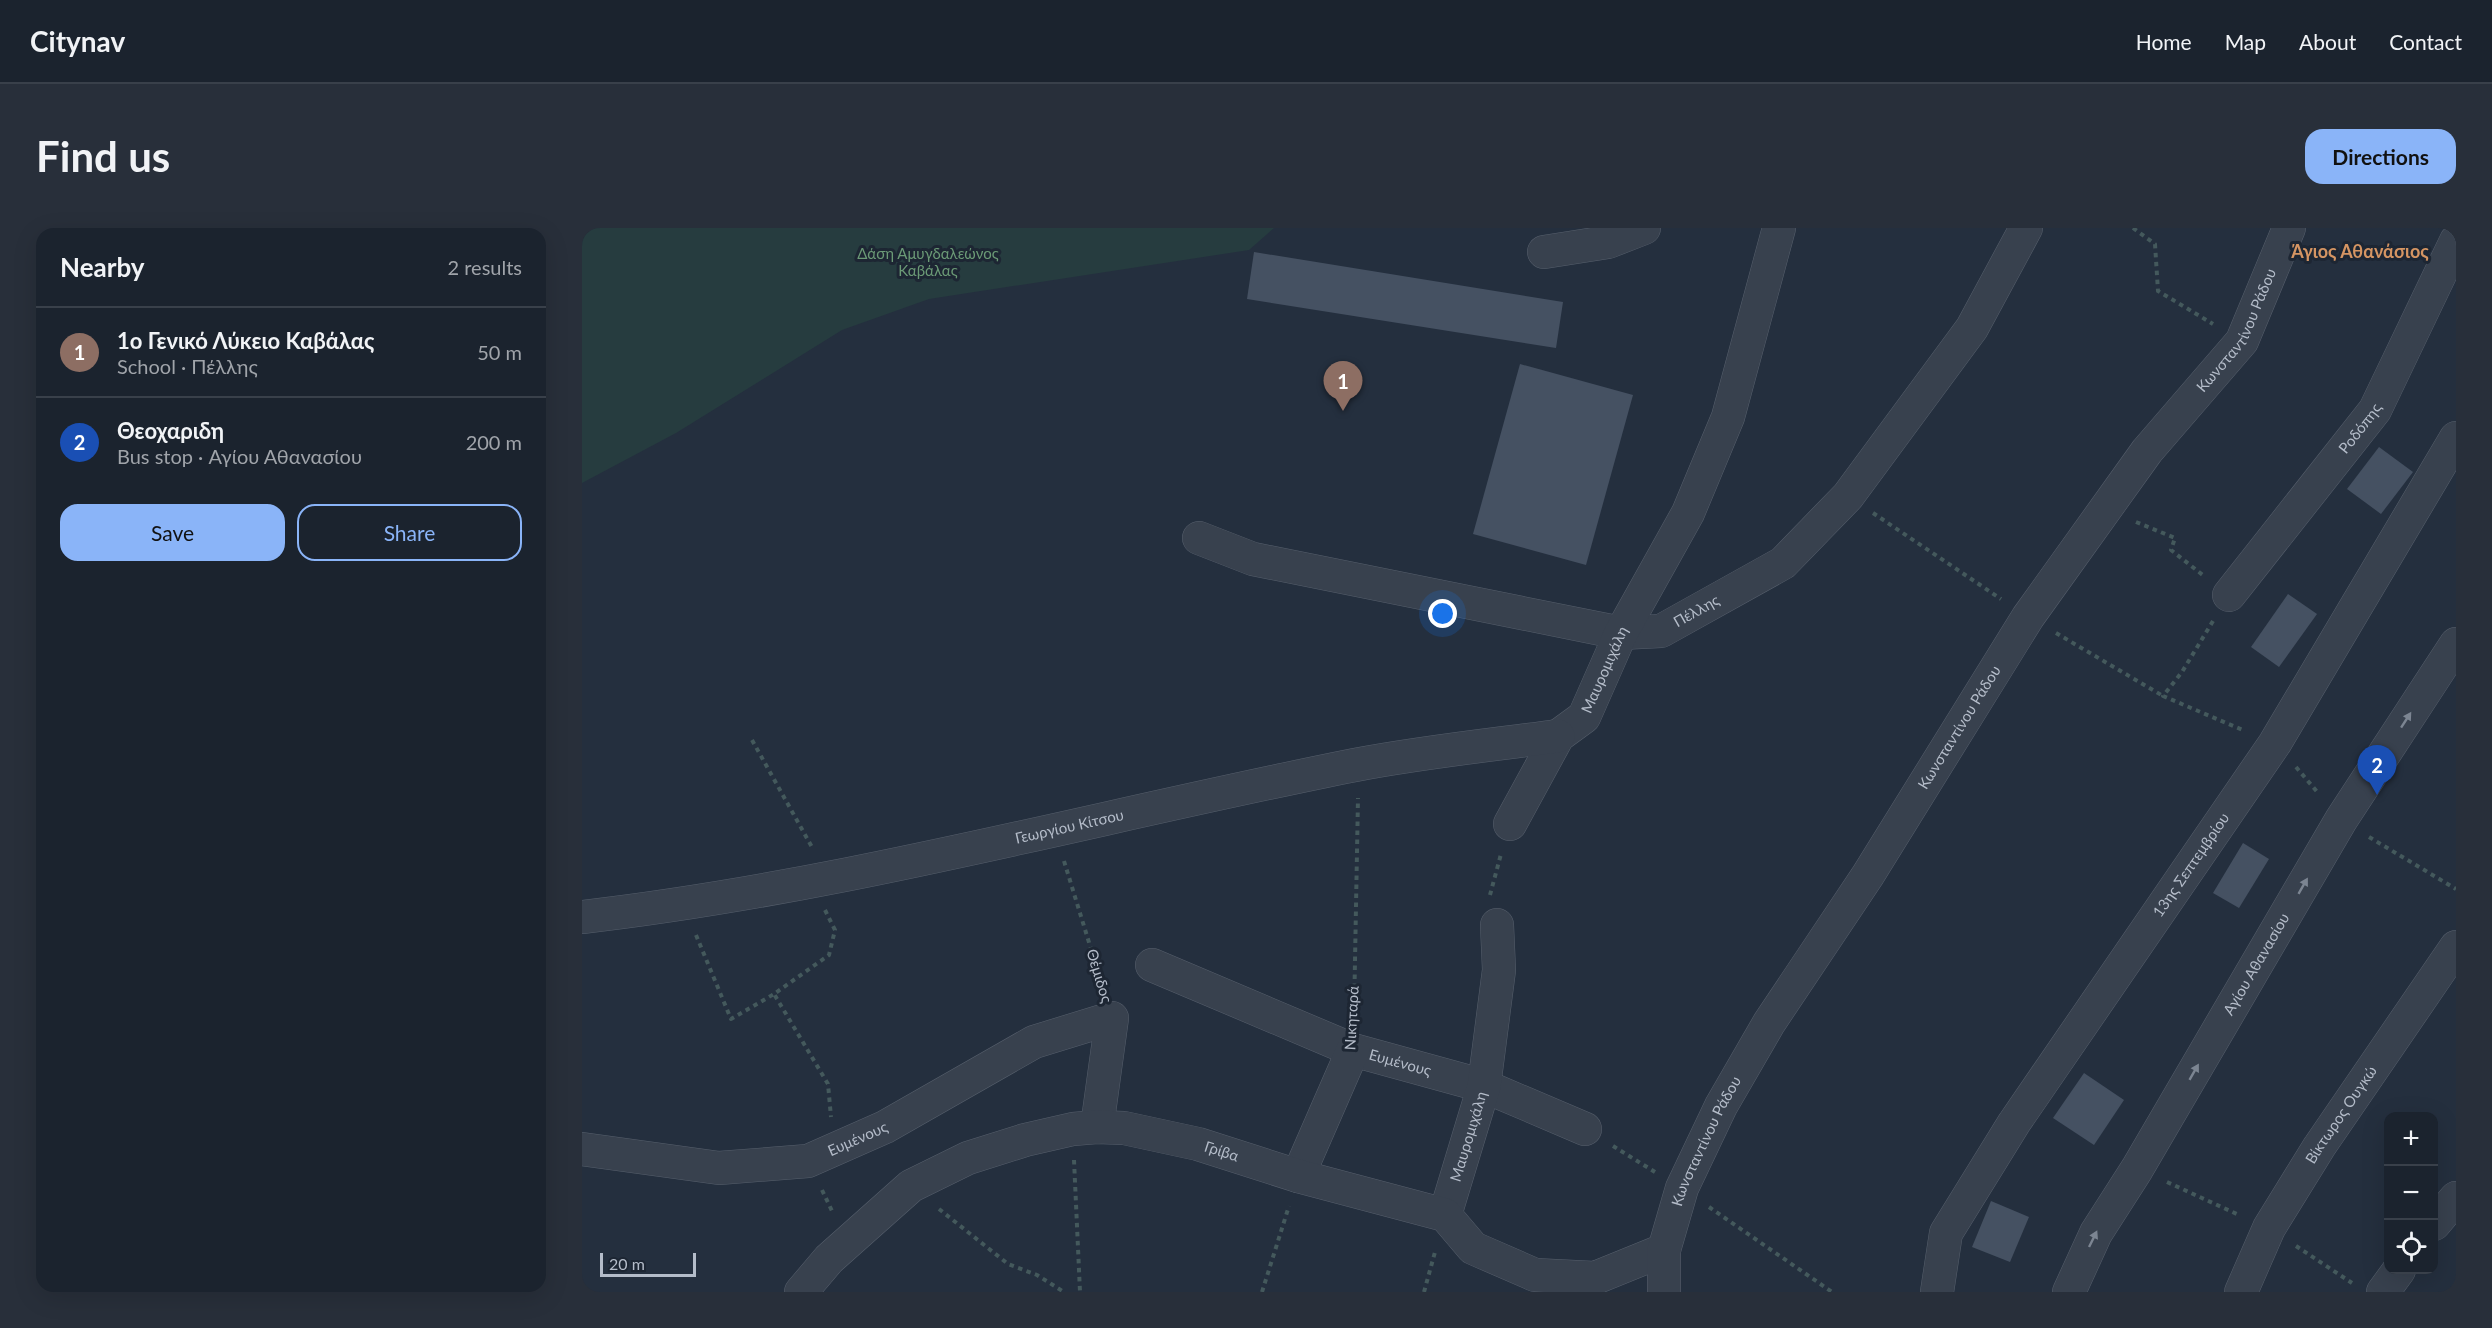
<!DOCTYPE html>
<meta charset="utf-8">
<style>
body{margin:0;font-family:Lato,sans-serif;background:#282f3a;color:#f1f3f6}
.controls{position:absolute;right:18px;bottom:18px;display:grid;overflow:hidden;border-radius:12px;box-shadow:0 6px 24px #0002}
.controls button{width:54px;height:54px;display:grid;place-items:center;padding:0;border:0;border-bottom:2px solid #39404a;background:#1b232e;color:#f1f3f6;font:30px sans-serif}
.scale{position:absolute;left:18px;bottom:15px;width:96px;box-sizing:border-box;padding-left:6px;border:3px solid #b4bcc9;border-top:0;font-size:16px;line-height:21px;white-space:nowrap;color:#b4bcc9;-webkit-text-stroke:4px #1d2633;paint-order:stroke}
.you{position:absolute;left:861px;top:386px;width:21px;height:21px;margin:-15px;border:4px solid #fff;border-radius:50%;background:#1a73e8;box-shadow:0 0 0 9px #1a73e833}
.badge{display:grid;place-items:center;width:39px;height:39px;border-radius:50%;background:#8ab4f8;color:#fff;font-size:20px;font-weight:700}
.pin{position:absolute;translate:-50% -50px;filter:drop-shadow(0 2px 3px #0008)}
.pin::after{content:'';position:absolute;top:32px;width:21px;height:18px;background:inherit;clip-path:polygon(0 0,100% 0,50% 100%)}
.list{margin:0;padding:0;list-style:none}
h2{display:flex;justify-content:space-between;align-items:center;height:78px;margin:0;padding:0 24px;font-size:26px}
h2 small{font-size:20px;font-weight:400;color:#a0a4aa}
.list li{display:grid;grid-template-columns:39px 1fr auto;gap:18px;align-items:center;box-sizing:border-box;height:90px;padding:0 24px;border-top:2px solid #39404a}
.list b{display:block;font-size:22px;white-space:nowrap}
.list p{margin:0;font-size:20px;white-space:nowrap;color:#a0a4aa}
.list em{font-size:20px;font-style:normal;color:#a0a4aa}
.actions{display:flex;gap:12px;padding:18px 24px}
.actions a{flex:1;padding:14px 0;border:2px solid #8ab4f8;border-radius:18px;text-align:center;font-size:21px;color:#8ab4f8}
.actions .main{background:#8ab4f8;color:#111}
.icon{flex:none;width:33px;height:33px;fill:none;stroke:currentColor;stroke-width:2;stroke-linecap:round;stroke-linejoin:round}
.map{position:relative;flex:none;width:1874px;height:1064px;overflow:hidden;border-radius:18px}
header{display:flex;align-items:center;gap:36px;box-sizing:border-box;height:84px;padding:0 30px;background:#1b232e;border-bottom:2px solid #39404a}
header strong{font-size:28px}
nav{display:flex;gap:33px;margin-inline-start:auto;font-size:21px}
.intro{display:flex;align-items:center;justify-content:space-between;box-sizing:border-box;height:144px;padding:0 36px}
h1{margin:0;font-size:42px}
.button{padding:15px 27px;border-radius:18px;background:#8ab4f8;color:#111;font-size:21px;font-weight:700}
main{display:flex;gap:36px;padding:0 36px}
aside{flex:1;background:#1b232e;border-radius:18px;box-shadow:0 6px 24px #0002}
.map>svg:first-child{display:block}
.green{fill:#263c3f}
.building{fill:#455162}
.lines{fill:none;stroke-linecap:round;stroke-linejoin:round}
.minor-casing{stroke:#565f6c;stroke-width:34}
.path{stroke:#44595c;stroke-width:4;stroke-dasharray:4.5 4.5;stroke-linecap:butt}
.minor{stroke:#38414e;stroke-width:33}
.oneway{fill:#7c8592}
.labels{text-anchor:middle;stroke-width:6;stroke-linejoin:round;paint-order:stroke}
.park-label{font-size:15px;fill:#6b9a76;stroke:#1d2633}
.street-label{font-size:15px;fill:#b4bcc9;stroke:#1d2633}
.quarter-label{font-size:18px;font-weight:bold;fill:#d59563;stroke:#1d2633}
</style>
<header>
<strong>Citynav</strong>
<nav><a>Home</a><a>Map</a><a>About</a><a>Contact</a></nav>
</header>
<div class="intro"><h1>Find us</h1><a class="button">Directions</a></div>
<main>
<aside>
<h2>Nearby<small>2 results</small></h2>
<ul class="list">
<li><span class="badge" style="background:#8d6e63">1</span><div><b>1ο Γενικό Λύκειο Καβάλας</b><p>School · Πέλλης</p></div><em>50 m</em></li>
<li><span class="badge" style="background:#1a4fb4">2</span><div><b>Θεοχαριδη</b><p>Bus stop · Αγίου Αθανασίου</p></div><em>200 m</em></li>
</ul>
<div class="actions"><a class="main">Save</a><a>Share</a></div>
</aside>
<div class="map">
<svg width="1874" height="1064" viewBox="0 0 1874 1064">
<rect width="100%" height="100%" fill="#242f3e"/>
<!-- green -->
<polygon class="green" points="0,0 692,0 667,22 347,71 260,102 94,205 0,255"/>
<!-- building -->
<g class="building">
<polygon points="672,24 981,74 974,120 665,71"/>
<polygon points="938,136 1051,167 1004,337 891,306"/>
<polygon points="1797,219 1831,244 1799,286 1765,261"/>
<polygon points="1706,366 1735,386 1697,439 1669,419"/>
<polygon points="1661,615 1687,631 1657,680 1631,665"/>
<polygon points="1502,845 1542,872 1512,917 1471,890"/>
<polygon points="1409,973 1447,989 1428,1034 1390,1019"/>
</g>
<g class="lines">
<!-- minor casing -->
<g class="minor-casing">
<g id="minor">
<polyline points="962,24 1026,14 1062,0"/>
<path id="s1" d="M617,310L671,331L1039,405L1079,403L1201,335L1266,268L1390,100L1444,0"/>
<path id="s2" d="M1647,367L1793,182L1874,13"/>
<path id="s3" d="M928,596L976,508L1002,489L1039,405L1106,285L1146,189L1197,0"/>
<path id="s4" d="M0,689C261,659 516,588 773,537C840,524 909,517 976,508"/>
<path id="s5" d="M570,737L771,822L902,858L1003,901"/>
<path id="s6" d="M0,921L137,940L226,933L303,899L452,814L530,790L515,899"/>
<polyline points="716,948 771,822"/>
<path id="s7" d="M863,987L902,858L917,742L915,697"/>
<polyline points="1852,996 1874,970"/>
<path id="s8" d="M219,1064L247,1031L329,958L386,930L443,912L491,901L515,899L542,900L616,916L716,948L863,987L891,1020L953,1047L1013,1050L1082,1022"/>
<path id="s9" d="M1082,1064V1022L1100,960L1139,878L1187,795L1286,647L1446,389L1565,223L1660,113L1707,0"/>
<path id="s10" d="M1355,1064L1364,1005L1432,895L1693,515L1874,210"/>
<path id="s11" d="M1487,1064L1514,1005L1555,941L1759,592L1874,416"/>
<path id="s12" d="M1659,1064L1687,1000L1737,919L1874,719"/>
<polyline points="1801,1064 1817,1042"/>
</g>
</g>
<!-- path -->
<g class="path">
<polyline points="1551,0 1573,16 1576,63 1631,96"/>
<polyline points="1291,285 1419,371"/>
<polyline points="1554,294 1593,310 1589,322 1622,348"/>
<polyline points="1631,393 1600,444 1581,468 1663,503"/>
<polyline points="1474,405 1581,468"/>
<polyline points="170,512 231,621"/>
<polyline points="1714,539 1737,566"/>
<polyline points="1787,609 1874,661"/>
<polyline points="482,633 521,760"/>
<polyline points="908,667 919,626"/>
<polyline points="243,682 253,702 247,727 192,766 246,856 249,889"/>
<polyline points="114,707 149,791 192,766"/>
<polyline points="772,787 776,570"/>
<polyline points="1031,918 1073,944"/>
<polyline points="492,932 498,1064"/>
<polyline points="1585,954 1657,987"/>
<polyline points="240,962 251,985"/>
<polyline points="1127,979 1250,1064"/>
<polyline points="357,981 426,1036 455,1047 482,1064"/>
<polyline points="1714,1018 1770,1055"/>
<polyline points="680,1064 707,978"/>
<polyline points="842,1064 853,1024"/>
</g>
<!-- minor -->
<use href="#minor" class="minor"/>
</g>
<!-- one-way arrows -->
<defs><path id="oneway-solid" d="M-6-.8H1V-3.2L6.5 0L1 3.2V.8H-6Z" transform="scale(1.5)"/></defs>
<g class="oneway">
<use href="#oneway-solid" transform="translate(1824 492) rotate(-57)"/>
<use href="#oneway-solid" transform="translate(1721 658) rotate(-60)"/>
<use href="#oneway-solid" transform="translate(1612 844) rotate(-60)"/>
<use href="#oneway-solid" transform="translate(1511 1011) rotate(-64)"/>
</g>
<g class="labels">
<!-- park labels -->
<g class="park-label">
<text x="346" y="31">Δάση Αμυγδαλεώνος<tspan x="346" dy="17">Καβάλας</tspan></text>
</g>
<!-- street labels -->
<g class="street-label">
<text dy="5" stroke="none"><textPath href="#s9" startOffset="1131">Κωνσταντίνου Ράδου</textPath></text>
<text dy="5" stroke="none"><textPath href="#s2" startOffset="212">Ροδόπης</textPath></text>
<text dy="5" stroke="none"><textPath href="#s1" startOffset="514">Πέλλης</textPath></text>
<text dy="5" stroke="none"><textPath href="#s3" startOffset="184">Μαυρομιχάλη</textPath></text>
<text dy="5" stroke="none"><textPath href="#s9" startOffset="645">Κωνσταντίνου Ράδου</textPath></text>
<text dy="5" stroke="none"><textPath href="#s4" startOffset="496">Γεωργίου Κίτσου</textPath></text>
<text dy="5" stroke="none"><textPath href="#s10" startOffset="502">13ης Σεπτεμβρίου</textPath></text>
<text dy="5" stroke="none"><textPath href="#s11" startOffset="378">Αγίου Αθανασίου</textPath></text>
<text transform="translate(517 748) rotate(73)" y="5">Θέμιδος</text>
<text transform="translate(770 790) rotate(-87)" y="5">Νικηταρά</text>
<text dy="5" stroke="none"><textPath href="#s5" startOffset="267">Ευμένους</textPath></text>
<text dy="5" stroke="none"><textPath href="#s12" startOffset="204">Βίκτωρος Ουγκώ</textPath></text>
<text dy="5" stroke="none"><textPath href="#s7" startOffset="82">Μαυρομιχάλη</textPath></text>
<text dy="5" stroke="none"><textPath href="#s6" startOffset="282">Ευμένους</textPath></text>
<text dy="5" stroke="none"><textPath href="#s9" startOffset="159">Κωνσταντίνου Ράδου</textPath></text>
<text dy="5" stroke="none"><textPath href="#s8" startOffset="477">Γρίβα</textPath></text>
</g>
<!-- quarter labels -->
<g class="quarter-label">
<text x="1778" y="30">Άγιος Αθανάσιος</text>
</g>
</g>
</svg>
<div class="controls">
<button>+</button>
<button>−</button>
<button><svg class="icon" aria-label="locate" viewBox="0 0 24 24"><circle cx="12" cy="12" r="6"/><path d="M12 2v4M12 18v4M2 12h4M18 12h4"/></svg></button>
</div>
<div class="scale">20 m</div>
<div class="you"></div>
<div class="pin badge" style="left:761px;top:183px;background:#8d6e63">1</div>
<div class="pin badge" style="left:1795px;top:567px;background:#1a4fb4">2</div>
</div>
</main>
